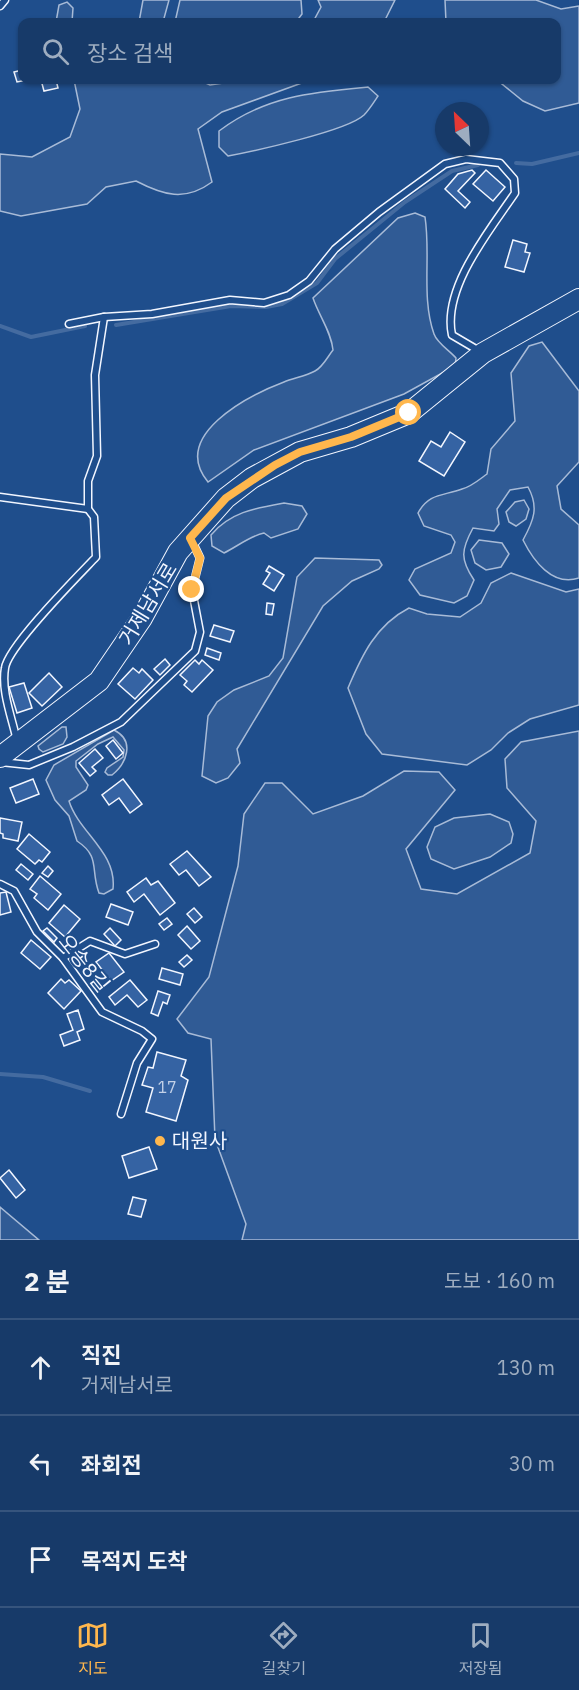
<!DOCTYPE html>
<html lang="ko">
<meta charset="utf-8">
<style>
body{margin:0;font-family:"IBM Plex Sans","Noto Sans KR",sans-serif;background:#244571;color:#f1f3f6}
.compass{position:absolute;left:435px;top:102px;width:54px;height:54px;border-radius:50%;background:#173a69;box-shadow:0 2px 4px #0004;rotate:335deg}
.stop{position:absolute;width:18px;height:18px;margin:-14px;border:4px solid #ffb74d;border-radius:50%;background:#fff}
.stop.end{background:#ffb74d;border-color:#fff;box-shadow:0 2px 6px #0008}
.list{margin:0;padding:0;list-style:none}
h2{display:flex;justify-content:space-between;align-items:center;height:78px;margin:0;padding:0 24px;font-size:26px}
h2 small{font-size:20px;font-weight:400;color:#9eadc0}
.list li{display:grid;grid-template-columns:39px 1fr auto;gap:18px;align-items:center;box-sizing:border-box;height:96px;padding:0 24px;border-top:2px solid #36547d}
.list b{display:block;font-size:22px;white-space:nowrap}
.list p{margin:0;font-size:20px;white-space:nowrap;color:#9eadc0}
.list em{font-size:20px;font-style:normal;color:#9eadc0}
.icon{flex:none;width:33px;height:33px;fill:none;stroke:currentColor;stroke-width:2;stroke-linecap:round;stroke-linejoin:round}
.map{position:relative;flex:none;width:579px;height:1240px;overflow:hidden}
.search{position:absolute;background:#173a69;box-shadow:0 2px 4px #0004;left:18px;right:18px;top:18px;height:66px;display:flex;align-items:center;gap:15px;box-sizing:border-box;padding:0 21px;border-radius:12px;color:#9eadc0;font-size:22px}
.sheet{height:366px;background:#173a69}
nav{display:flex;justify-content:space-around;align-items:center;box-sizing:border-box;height:84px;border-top:2px solid #36547d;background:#173a69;font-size:16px;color:#9eadc0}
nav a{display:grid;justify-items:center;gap:3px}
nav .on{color:#ffb74d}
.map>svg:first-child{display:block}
.green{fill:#305b95;stroke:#a8bbd7;stroke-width:1.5}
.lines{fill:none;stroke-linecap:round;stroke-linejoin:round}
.stream{stroke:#446ba0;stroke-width:4}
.building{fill:#3563a3;stroke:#f2f6ff;stroke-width:1.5}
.service-casing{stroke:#f2f6ff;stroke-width:9}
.primary-casing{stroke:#f2f6ff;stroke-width:22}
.service{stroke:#1f4e8c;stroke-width:6}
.primary{stroke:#1f4e8c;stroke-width:20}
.route{stroke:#ffb74d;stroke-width:8}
.poi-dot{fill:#ffb74d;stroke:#1f4e8c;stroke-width:2}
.labels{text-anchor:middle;stroke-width:4.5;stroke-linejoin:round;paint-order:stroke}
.number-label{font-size:16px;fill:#c3d1e8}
.street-label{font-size:20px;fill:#f2f6ff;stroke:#1f4e8c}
.poi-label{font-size:20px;fill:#f2f6ff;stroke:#1f4e8c;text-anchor:start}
</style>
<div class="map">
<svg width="579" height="1240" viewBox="0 0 579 1240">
<rect width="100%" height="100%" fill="#1f4e8c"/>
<!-- green -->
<g class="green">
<polygon points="143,0 169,0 163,22 139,22"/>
<polygon points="180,0 301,0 302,14 296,22 175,22"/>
<polygon points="318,0 395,0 384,22 313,22 321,7"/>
<polygon points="445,0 536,0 561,9 579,6 579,103 545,111 523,101 497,80 556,80 556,22 446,22"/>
<polygon points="67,2 73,8 72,22 56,22 59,5"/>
<path d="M74,80H199L210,85L244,80H310L222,112L198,129L212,182C185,202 163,195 136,181L106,187L87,204L21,216L0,211V154L32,157L70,137L80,109Z"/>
<path d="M368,87L378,96C374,102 369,110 364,115C347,131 254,151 228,156L219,147V131C265,96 313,92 368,87Z"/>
<path d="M415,213L425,217C431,255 421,297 434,334C437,343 450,351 456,358L455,366L404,394L254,450L208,482C170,436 247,396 284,382C294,378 306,376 315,371C323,367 328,356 333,350C331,331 319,316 313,298L398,218Z"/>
<path d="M542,342L579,391V462L557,486L561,509L579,525V578C552,587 533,560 523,540C534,520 539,507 528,487L510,490L497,509L499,524L494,531L473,528C461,550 460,559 474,580L467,596L454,603L420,595L409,580L415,569L451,553L455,542L451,535L424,526L418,513C429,493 443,496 462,489C471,487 480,479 487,474L491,449L515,421L511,373L529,346Z"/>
<polygon points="524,500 529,509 526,519 516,526 509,522 506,512 515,502"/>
<path d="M284,503L302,506L307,514L298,529L271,538L264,533C250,536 238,546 224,553L212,546L211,535C230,512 256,508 284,503Z"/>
<polygon points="479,540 502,543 509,554 501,567 486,570 475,563 471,550"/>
<polygon points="315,558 379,560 382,565 379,569 352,581 323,606 237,749 240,763 228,778 216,783 202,776 208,716 217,702 234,690 269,676 283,658 297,577"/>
<path d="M511,573L566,592L579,589V705L530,719L508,733L491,750L467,765L382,754L366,734L348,688C362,655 376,625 409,608L427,614L460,617L481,603L491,583Z"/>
<polygon points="62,727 66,727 67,737 63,744 43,752 39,749 38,746"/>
<path d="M114,730C136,741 126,764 112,775H108L105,772L107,768L123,757L124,750L113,737L98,744L76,761V767L88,785L86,790L69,801C79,833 117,852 113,889L104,894L99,893C90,869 101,857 77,841L69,816L55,800L46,780L54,765Z"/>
<polygon points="579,731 579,1240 242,1240 246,1224 215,1139 211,1039 188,1033 177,1019 209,977 238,866 244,814 265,783 282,783 313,814 363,796 404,771 439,772 455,790 406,849 421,889 457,894 530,853 536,821 507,788 505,759 521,742"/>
<polygon points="490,814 509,822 513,834 511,843 490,857 454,869 431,859 427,847 435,827 454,818"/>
<polygon points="0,1207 39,1240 0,1240"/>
</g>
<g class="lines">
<!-- stream -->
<g class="stream">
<polyline points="516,163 532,164 579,153"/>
<polyline points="116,325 231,306 266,307 282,304 317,283 335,259 405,202 452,171 478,165"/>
<polyline points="0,326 31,337 85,326"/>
<polyline points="0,1074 43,1077 90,1091"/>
</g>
</g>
<!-- building -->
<g class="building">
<polygon points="22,70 22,80 27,80 17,82 14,72"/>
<polygon points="41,80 56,80 58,88 44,91"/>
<polygon points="472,170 475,173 458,191 470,202 465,208 445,189 458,174"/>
<polygon points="486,170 505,187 493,201 473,184"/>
<polygon points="513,240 527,244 525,252 530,253 524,272 505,267"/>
<polygon points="450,432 465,442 444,476 419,461 431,441 441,447"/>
<polygon points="269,566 284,575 274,591 263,584 270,573 266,571"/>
<polygon points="267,603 274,604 272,615 266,614"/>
<polygon points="214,625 234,631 230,642 210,636"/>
<polygon points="207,648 221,653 219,660 205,655"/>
<polygon points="165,659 170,665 160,675 154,669"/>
<polygon points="195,660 199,664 202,660 213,670 192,692 184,685 187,681 180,675"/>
<polygon points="133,668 139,673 142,669 153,680 135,699 118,684"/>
<polygon points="49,673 62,687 42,706 29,693"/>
<polygon points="24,683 32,708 17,713 9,687"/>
<polygon points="113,740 123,753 116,759 106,746"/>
<polygon points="95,749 103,758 92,767 96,771 90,776 79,763"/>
<polygon points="33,779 39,794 16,803 10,788"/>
<polygon points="123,779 142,804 130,813 119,798 109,805 102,795"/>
<polygon points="0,818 22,822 18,841 3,838 3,834 0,833"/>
<polygon points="29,834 50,852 42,862 39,860 35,864 17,849"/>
<polygon points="187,851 211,877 199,886 186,870 179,875 170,864"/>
<polygon points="21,864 33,874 28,880 16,870"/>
<polygon points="48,866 53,871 48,877 42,873"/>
<polygon points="40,876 61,894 48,910 34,898 37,894 30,889"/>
<polygon points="146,878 151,885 158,881 175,903 160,915 144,894 134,902 127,892"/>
<polygon points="6,892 11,912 0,915 0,893"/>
<polygon points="111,904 133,912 128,925 106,917"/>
<polygon points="64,905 80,919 65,937 49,923"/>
<polygon points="194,908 202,917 195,923 187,914"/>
<polygon points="167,918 172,924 164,930 159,924"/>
<polygon points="187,926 200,941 191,949 178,935"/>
<polygon points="47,928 57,938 54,942 43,931"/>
<polygon points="110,928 121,940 115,946 104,934"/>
<polygon points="31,940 51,957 40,969 21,953"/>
<polygon points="109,953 124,972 111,981 96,962"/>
<polygon points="187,955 192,960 184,967 179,962"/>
<polygon points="162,968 183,974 180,985 159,979"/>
<polygon points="61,979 65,983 69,980 81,991 64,1009 48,993"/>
<polygon points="130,980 147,1000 138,1007 127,995 115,1005 109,997"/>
<polygon points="158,991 170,995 167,1004 163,1002 158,1016 151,1013"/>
<polygon points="78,1010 84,1029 77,1032 80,1040 64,1046 60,1035 73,1030 67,1014"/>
<polygon points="157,1052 186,1060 181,1076 188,1080 176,1121 146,1112 153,1088 142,1085 148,1067 153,1068"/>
<polygon points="149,1147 157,1169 129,1178 122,1156"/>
<polygon points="9,1170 25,1190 16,1198 0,1178"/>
<polygon points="133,1197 146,1200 141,1217 128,1214"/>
</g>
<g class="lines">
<!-- service casing -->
<g class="service-casing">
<g id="service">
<polyline points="0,6 5,0"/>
<path d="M69,324L104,317L152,314L230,300L264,303L289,295L309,281L335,249L379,212L445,164L466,159L500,163L514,179L515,193C490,230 442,288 452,335L481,352"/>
<polyline points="0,497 88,509"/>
<path d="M17,741C12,718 1,691 5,668C8,646 78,576 96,557L94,517L88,509V481L97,456L95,375L104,317"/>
<polyline points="1,762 29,765 73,747 121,722 195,651 200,632 192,590 200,558 192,541"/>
<polyline points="0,884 14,891 37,932 63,958 102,1012 142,1031 152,1039 137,1063 121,1114"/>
<polyline points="63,958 90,941 125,954 155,944"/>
</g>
</g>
<!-- primary casing -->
<g class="primary-casing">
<polyline id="primary" points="0,757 99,681 142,618 178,552 226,498 252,478 300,452 351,437 409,413 483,353 579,299"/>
</g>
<!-- service -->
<use href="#service" class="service"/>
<!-- primary -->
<use href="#primary" class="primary"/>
</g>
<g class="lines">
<!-- route -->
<polyline class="route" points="192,590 200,558 190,538 226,498 275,465 300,452 351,437 409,413"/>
</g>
<!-- markers -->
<circle class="poi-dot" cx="160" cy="1141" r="6"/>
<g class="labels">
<!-- number labels -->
<g class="number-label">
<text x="167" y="1093">17</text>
</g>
<!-- street labels -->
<g class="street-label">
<text transform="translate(148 604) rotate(-59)" y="7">거제남서로</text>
<text transform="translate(84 963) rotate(51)" y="7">오송8길</text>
</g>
<!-- poi labels -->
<g class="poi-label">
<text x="172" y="1148">대원사</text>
</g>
</g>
</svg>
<svg class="compass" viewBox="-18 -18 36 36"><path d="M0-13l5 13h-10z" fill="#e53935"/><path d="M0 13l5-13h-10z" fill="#9eadc0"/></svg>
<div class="stop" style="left:409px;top:413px"></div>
<div class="stop end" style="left:192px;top:590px"></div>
<div class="search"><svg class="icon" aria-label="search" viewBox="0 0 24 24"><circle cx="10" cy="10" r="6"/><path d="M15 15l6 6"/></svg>장소 검색</div>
</div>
<section class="sheet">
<h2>2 분<small>도보 · 160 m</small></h2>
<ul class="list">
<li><svg class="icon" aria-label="ahead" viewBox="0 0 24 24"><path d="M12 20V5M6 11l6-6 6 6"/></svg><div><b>직진</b><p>거제남서로</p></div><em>130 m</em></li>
<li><svg class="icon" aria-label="left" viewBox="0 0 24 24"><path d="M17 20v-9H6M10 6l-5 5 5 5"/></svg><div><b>좌회전</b></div><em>30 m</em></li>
<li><svg class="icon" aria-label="arrive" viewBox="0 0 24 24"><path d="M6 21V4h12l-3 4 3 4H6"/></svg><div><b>목적지 도착</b></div></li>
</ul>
</section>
<nav>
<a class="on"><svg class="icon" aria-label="map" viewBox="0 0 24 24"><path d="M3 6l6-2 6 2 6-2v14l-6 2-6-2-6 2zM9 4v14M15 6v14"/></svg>지도</a>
<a><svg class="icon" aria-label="directions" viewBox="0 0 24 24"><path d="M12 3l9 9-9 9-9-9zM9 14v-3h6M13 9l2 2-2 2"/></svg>길찾기</a>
<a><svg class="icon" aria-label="saved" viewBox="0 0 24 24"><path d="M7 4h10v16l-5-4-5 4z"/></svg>저장됨</a>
</nav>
